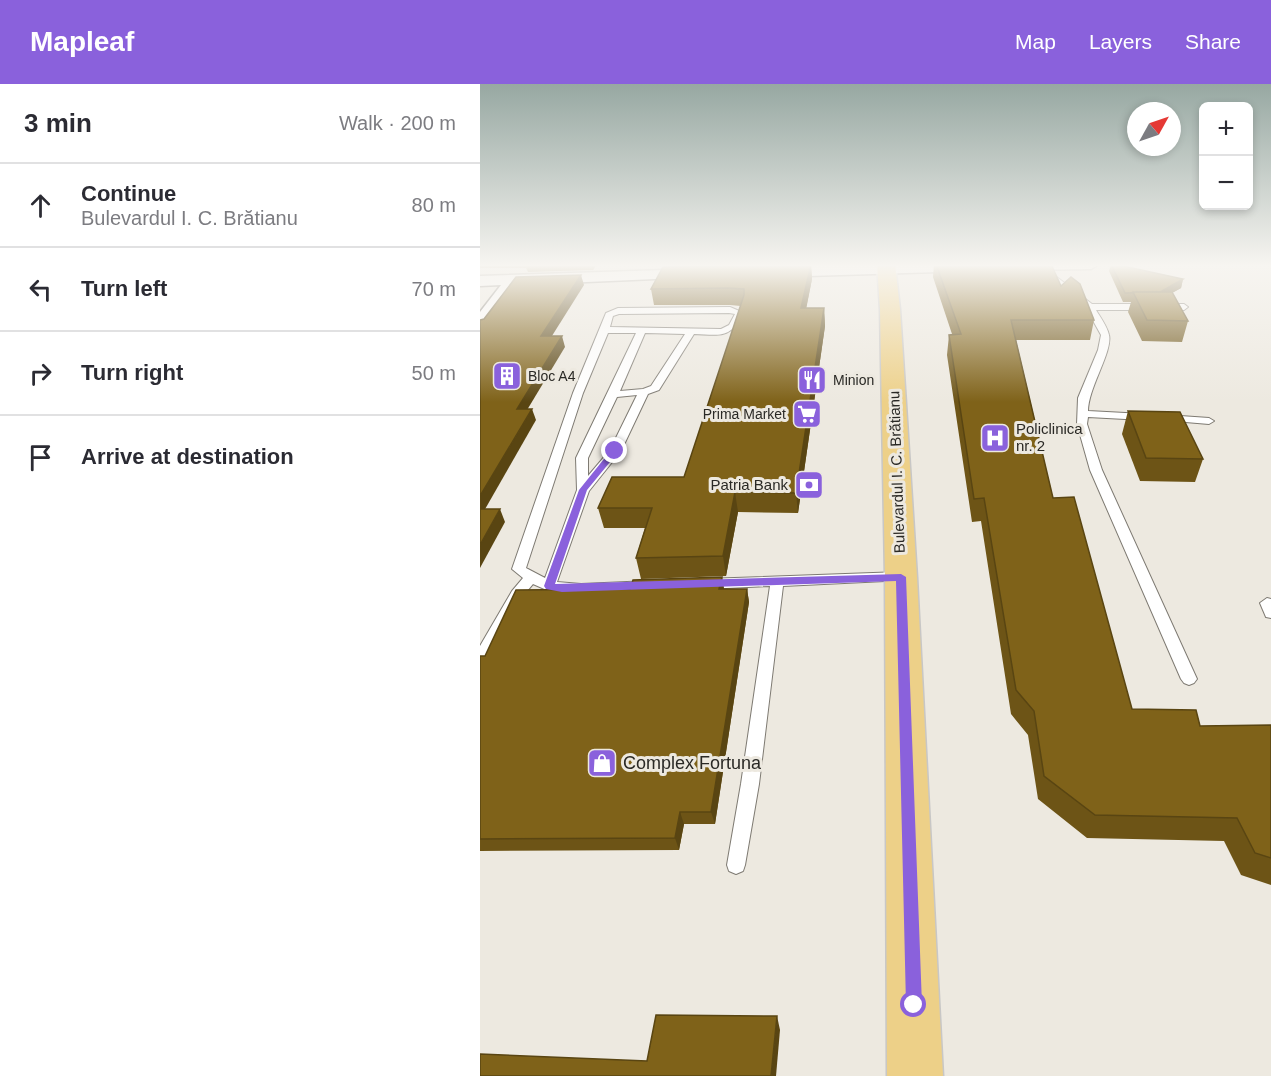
<!DOCTYPE html>
<meta charset="utf-8">
<style>
body{margin:0;font-family:Helvetica,sans-serif;background:#f7f7f7;color:#2b2b33}
.controls{position:absolute;right:18px;top:18px;display:grid;overflow:hidden;border-radius:9px;box-shadow:0 3px 9px #0003}
.controls button{width:54px;height:54px;display:grid;place-items:center;padding:0;border:0;border-bottom:2px solid #e1e1e2;background:#fff;color:#2b2b33;font:30px sans-serif}
.compass{position:absolute;left:647px;top:18px;width:54px;height:54px;border-radius:50%;background:#fff;box-shadow:0 3px 9px #0003;rotate:50deg}
.stop{position:absolute;width:18px;height:18px;margin:-14px;border:4px solid #8a61dc;border-radius:50%;background:#fff}
.stop.end{background:#8a61dc;border-color:#fff;box-shadow:0 2px 6px #0008}
.list{margin:0;padding:0;list-style:none}
h2{display:flex;justify-content:space-between;align-items:center;height:78px;margin:0;padding:0 24px;font-size:26px}
h2 small{font-size:20px;font-weight:400;color:#7c7c81}
.list li{display:grid;grid-template-columns:39px 1fr auto;gap:18px;align-items:center;box-sizing:border-box;height:84px;padding:0 24px;border-top:2px solid #e1e1e2}
.list b{display:block;font-size:22px;white-space:nowrap}
.list p{margin:0;font-size:20px;white-space:nowrap;color:#7c7c81}
.list em{font-size:20px;font-style:normal;color:#7c7c81}
.icon{flex:none;width:33px;height:33px;fill:none;stroke:currentColor;stroke-width:2;stroke-linecap:round;stroke-linejoin:round}
.map{position:relative;flex:none;width:791px;height:992px;overflow:hidden}
header{display:flex;align-items:center;gap:36px;box-sizing:border-box;height:84px;padding:0 30px;background:#8a61dc;color:#fff}
header strong{font-size:28px}
nav{display:flex;gap:33px;margin-inline-start:auto;font-size:21px}
main{display:flex}
aside{flex:1;background:#fff}
.map>svg:first-child{display:block}
.lines{fill:none;stroke-linecap:round;stroke-linejoin:round}
.lane-casing{stroke:#7e7a72;stroke-width:2}
.street-casing{stroke:#7e7a72;stroke-width:3}
.primary-casing{stroke:#c8c7c6;stroke-width:3}
.lane{fill:#fff;fill-rule:evenodd}
.street{fill:#fff;fill-rule:evenodd}
.primary{fill:#edd088;fill-rule:evenodd}
.wall{fill:#6d5416}
.shaded-wall{fill:#594512}
.building{fill:#7f6219;stroke:#594512;stroke-width:1.5}
.route{fill:#8a61dc}
.labels{text-anchor:middle;stroke-width:6;stroke-linejoin:round;paint-order:stroke}
.far-poi-label{font-size:14px;fill:#2a2925;stroke:#ede9e0;text-anchor:start}
.poi-label{font-size:15px;fill:#2a2925;stroke:#ede9e0;text-anchor:start}
.street-label{font-size:15px;fill:#2a2925;stroke:#ede9e0}
.near-poi-label{font-size:18px;fill:#2a2925;stroke:#ede9e0;text-anchor:start}
</style>
<header>
<strong>Mapleaf</strong>
<nav><a>Map</a><a>Layers</a><a>Share</a></nav>
</header>
<main>
<aside>
<h2>3 min<small>Walk · 200 m</small></h2>
<ul class="list">
<li><svg class="icon" aria-label="ahead" viewBox="0 0 24 24"><path d="M12 20V5M6 11l6-6 6 6"/></svg><div><b>Continue</b><p>Bulevardul I. C. Brătianu</p></div><em>80 m</em></li>
<li><svg class="icon" aria-label="left" viewBox="0 0 24 24"><path d="M17 20v-9H6M10 6l-5 5 5 5"/></svg><div><b>Turn left</b></div><em>70 m</em></li>
<li><svg class="icon" aria-label="right" viewBox="0 0 24 24"><path d="M7 20v-9h11M14 6l5 5-5 5"/></svg><div><b>Turn right</b></div><em>50 m</em></li>
<li><svg class="icon" aria-label="arrive" viewBox="0 0 24 24"><path d="M6 21V4h12l-3 4 3 4H6"/></svg><div><b>Arrive at destination</b></div></li>
</ul>
</aside>
<div class="map">
<svg width="791" height="992" viewBox="0 0 791 992">
<rect width="100%" height="100%" fill="#ede9e0"/>
<g class="lines">
<!-- lane casing -->
<g class="lane-casing">
<g id="lane">
<path d="M565,184L612,220H704L708,223L704,226H616C620,233 627,242 629,251C633,267 608,304 608,327L664,330L669,333L664,336L608,333L607,340L622,386L717,595L714,599L709,601L704,599L701,595L610,386L597,340L598,314L618,266L621,251L606,224L562,188V184Z"/>
<path d="M250,223L264,229C250,255 241,251 214,250L179,306L168,310L141,367L109,407L77,498L101,500L170,497L177,502L175,505L101,510L69,507L53,500L42,513L5,579L0,581V562L32,507L43,494L32,485L93,309L126,229L138,224ZM249,229L255,230L249,241L241,245L130,243L133,232L139,230ZM128,249H156L96,374L97,406L65,494L46,484L103,309ZM165,249L205,250L171,302L163,305L140,307ZM157,311L130,366L108,392V374L137,313Z"/>
<polygon points="686,331 729,334 734,337 729,340 682,336 682,332"/>
<polygon points="421,488 428,493 426,496 303,502 279,700 265,781 263,787 256,790 249,787 247,781 261,700 290,502 225,505 218,500 225,495"/>
<polygon points="787,514 791,515 791,534 786,533 780,519"/>
</g>
</g>
<!-- street casing -->
<g class="street-casing">
<g id="street">
<polygon points="419,180 497,180 499,182 491,187 295,193 287,188 295,183"/>
<polygon points="528,180 619,180 611,185 535,186 530,184"/>
<polygon points="215,185 223,190 221,193 38,201 6,244 0,245 0,228 21,201 0,202 0,192"/>
</g>
</g>
<!-- primary casing -->
<g class="primary-casing">
<polygon id="primary" points="397,180 415,180 420,225 437,493 463,992 407,992 405,493 400,225"/>
</g>
<!-- lane -->
<use href="#lane" class="lane"/>
<!-- street -->
<use href="#street" class="street"/>
<!-- primary -->
<use href="#primary" class="primary"/>
</g>
<!-- wall -->
<g class="wall">
<polygon points="0,180 117,180 113,186 48,188 46,184 0,184"/>
<polygon points="193,180 335,180 331,180 332,195 326,224 344,224 345,242 318,429 258,428 246,492 161,495 156,474 165,444 124,444 118,424 204,393 261,222 250,221 174,221 171,205 194,183"/>
<polygon points="454,180 581,202 614,236 610,256 536,256 573,414 652,625 720,642 791,641 791,801 761,791 744,757 607,754 558,715 548,651 531,630 501,437 492,438 467,271 469,251 472,250 453,193"/>
<polygon points="631,180 703,195 701,204 692,209 708,237 702,258 662,257 648,228 651,218 643,218 629,187"/>
<polygon points="648,327 723,375 715,398 660,397 642,350"/>
<polygon points="242,493 244,505 267,505 269,518 235,740 204,740 199,766 0,767 0,572 5,572 150,505"/>
</g>
<!-- shaded-wall -->
<g class="shaded-wall">
<polygon points="111,180 117,180 113,186"/>
<polygon points="331,180 332,195 323,241 321,224"/>
<polygon points="101,191 104,201 65,263 61,252"/>
<polygon points="703,195 701,204 681,215 682,207"/>
<polygon points="344,224 345,242 318,429 316,409"/>
<polygon points="82,252 85,263 41,336 37,325"/>
<polygon points="52,325 56,336 0,434 0,412"/>
<polygon points="255,408 258,428 246,492 243,472"/>
<polygon points="20,425 25,438 0,484 0,461"/>
<polygon points="242,493 244,506 239,505"/>
<polygon points="267,505 269,518 235,740 231,728"/>
<polygon points="200,728 204,740 199,766 195,754"/>
<polygon points="297,932 300,946 296,992 291,992"/>
</g>
<!-- building -->
<g class="building">
<polygon points="308,180 331,180 321,224 344,224 316,409 255,408 243,472 156,474 172,424 118,424 132,393 204,393 264,211 264,205 248,204 171,205 183,183"/>
<polygon points="456,180 571,180 581,202 591,193 600,200 614,236 531,236 573,414 594,413 652,625 716,626 720,642 791,641 791,774 775,769 757,734 615,731 564,692 554,627 536,606 504,414 494,415 469,251 481,250"/>
<polygon points="631,180 634,180 703,195 682,207 682,208 645,209"/>
<polygon points="101,191 61,252 82,252 37,325 52,325 0,412 0,236 4,235 36,193"/>
<polygon points="653,208 692,208 708,237 667,236"/>
<polygon points="648,327 700,328 723,375 666,374"/>
<polygon points="0,425 20,425 0,461"/>
<polygon points="242,493 239,505 267,505 231,728 200,728 195,754 0,755 0,572 5,572 36,506 150,505 153,496"/>
<polygon points="176,931 297,932 291,992 0,992 0,970 167,977"/>
</g>
<!-- sky -->
<linearGradient id="sky" x2="0" y2="1"><stop stop-color="#97a8a2"/><stop offset="0.57" stop-color="#f7f5f1"/><stop offset="1" stop-color="#f7f5f1" stop-opacity="0"/></linearGradient>
<rect width="791" height="318" fill="url(#sky)"/>
<!-- route -->
<polygon class="route" points="132,365 139,367 107,406 75,500 421,490 426,493 442,921 440,927 434,929 429,927 426,921 416,497 82,508 66,505 64,502 99,406"/>
<!-- icons -->
<defs>
<g id="building-square" transform="scale(1.5)"><rect x="-9" y="-9" width="18" height="18" rx="4" fill="#8a61dc" stroke="#ede9e0"/><path d="M-4-6H4V6H1V3H-1V6H-4ZM-2.5-4.3h1.7v1.8h-1.7ZM.8-4.3h1.7v1.8H.8ZM-2.5-1h1.7V.8h-1.7ZM.8-1h1.7V.8H.8Z" fill="#fff"/></g>
<g id="restaurant-square" transform="scale(1.5)"><rect x="-9" y="-9" width="18" height="18" rx="4" fill="#8a61dc" stroke="#ede9e0"/><path d="M-5-6h1v4h1v-4h1v4h1v-4h1v5L-1.5 .5V6h-2V.5L-5-1ZM5-6V6H3V1.5H1.5Q1.5-4 5-6Z" fill="#fff"/></g>
<g id="supermarket-square" transform="scale(1.5)"><rect x="-9" y="-9" width="18" height="18" rx="4" fill="#8a61dc" stroke="#ede9e0"/><path d="M-6-5.5h2.5l.6 2H6L4.5 2H-2.5L-4.4-4H-6ZM-1.5 3.2a1.3 1.3 0 1 0 .1 0ZM3 3.2a1.3 1.3 0 1 0 .1 0Z" fill="#fff"/></g>
<g id="hospital-square" transform="scale(1.5)"><rect x="-9" y="-9" width="18" height="18" rx="4" fill="#8a61dc" stroke="#ede9e0"/><path d="M-5-5h3v3.5h4V-5h3V5h-3V1.5h-4V5h-3Z" fill="#fff"/></g>
<g id="bank-square" transform="scale(1.5)"><rect x="-9" y="-9" width="18" height="18" rx="4" fill="#8a61dc" stroke="#ede9e0"/><path d="M-6-4H6V4H-6ZM0-2.3a2.3 2.3 0 1 0 0 4.6a2.3 2.3 0 1 0 0-4.6Z" fill="#fff"/></g>
<g id="shop-square" transform="scale(1.5)"><rect x="-9" y="-9" width="18" height="18" rx="4" fill="#8a61dc" stroke="#ede9e0"/><path d="M-5-2.5h2.3a2.7 3.5 0 0 1 5.4 0H5L5.5 6h-11ZM-1.5-2.5h3a1.5 2.3 0 0 0-3 0Z" fill="#fff"/></g>
</defs>
<g fill-rule="evenodd">
<use href="#building-square" x="27" y="292"/>
<use href="#restaurant-square" x="332" y="296"/>
<use href="#supermarket-square" x="327" y="330"/>
<use href="#hospital-square" x="515" y="354"/>
<use href="#bank-square" x="329" y="401"/>
<use href="#shop-square" x="122" y="679"/>
</g>
<g class="labels">
<!-- far-poi labels -->
<g class="far-poi-label">
<text x="48" y="297">Bloc A4</text>
<text x="353" y="301">Minion</text>
<text x="306" y="335" text-anchor="end">Prima Market</text>
</g>
<!-- poi labels -->
<g class="poi-label">
<text x="536" y="350">Policlinica<tspan x="536" dy="17">nr. 2</tspan></text>
<text x="308" y="406" text-anchor="end">Patria Bank</text>
</g>
<!-- street labels -->
<g class="street-label">
<text transform="translate(417 388) rotate(-92)" y="5">Bulevardul I. C. Brătianu</text>
</g>
<!-- near-poi labels -->
<g class="near-poi-label">
<text x="143" y="685">Complex Fortuna</text>
</g>
</g>
</svg>
<div class="controls">
<button>+</button>
<button>−</button>
</div>
<svg class="compass" viewBox="-18 -18 36 36"><path d="M0-13l5 13h-10z" fill="#e53935"/><path d="M0 13l5-13h-10z" fill="#7c7c81"/></svg>
<div class="stop" style="left:434px;top:921px"></div>
<div class="stop end" style="left:135px;top:367px"></div>
</div>
</main>
